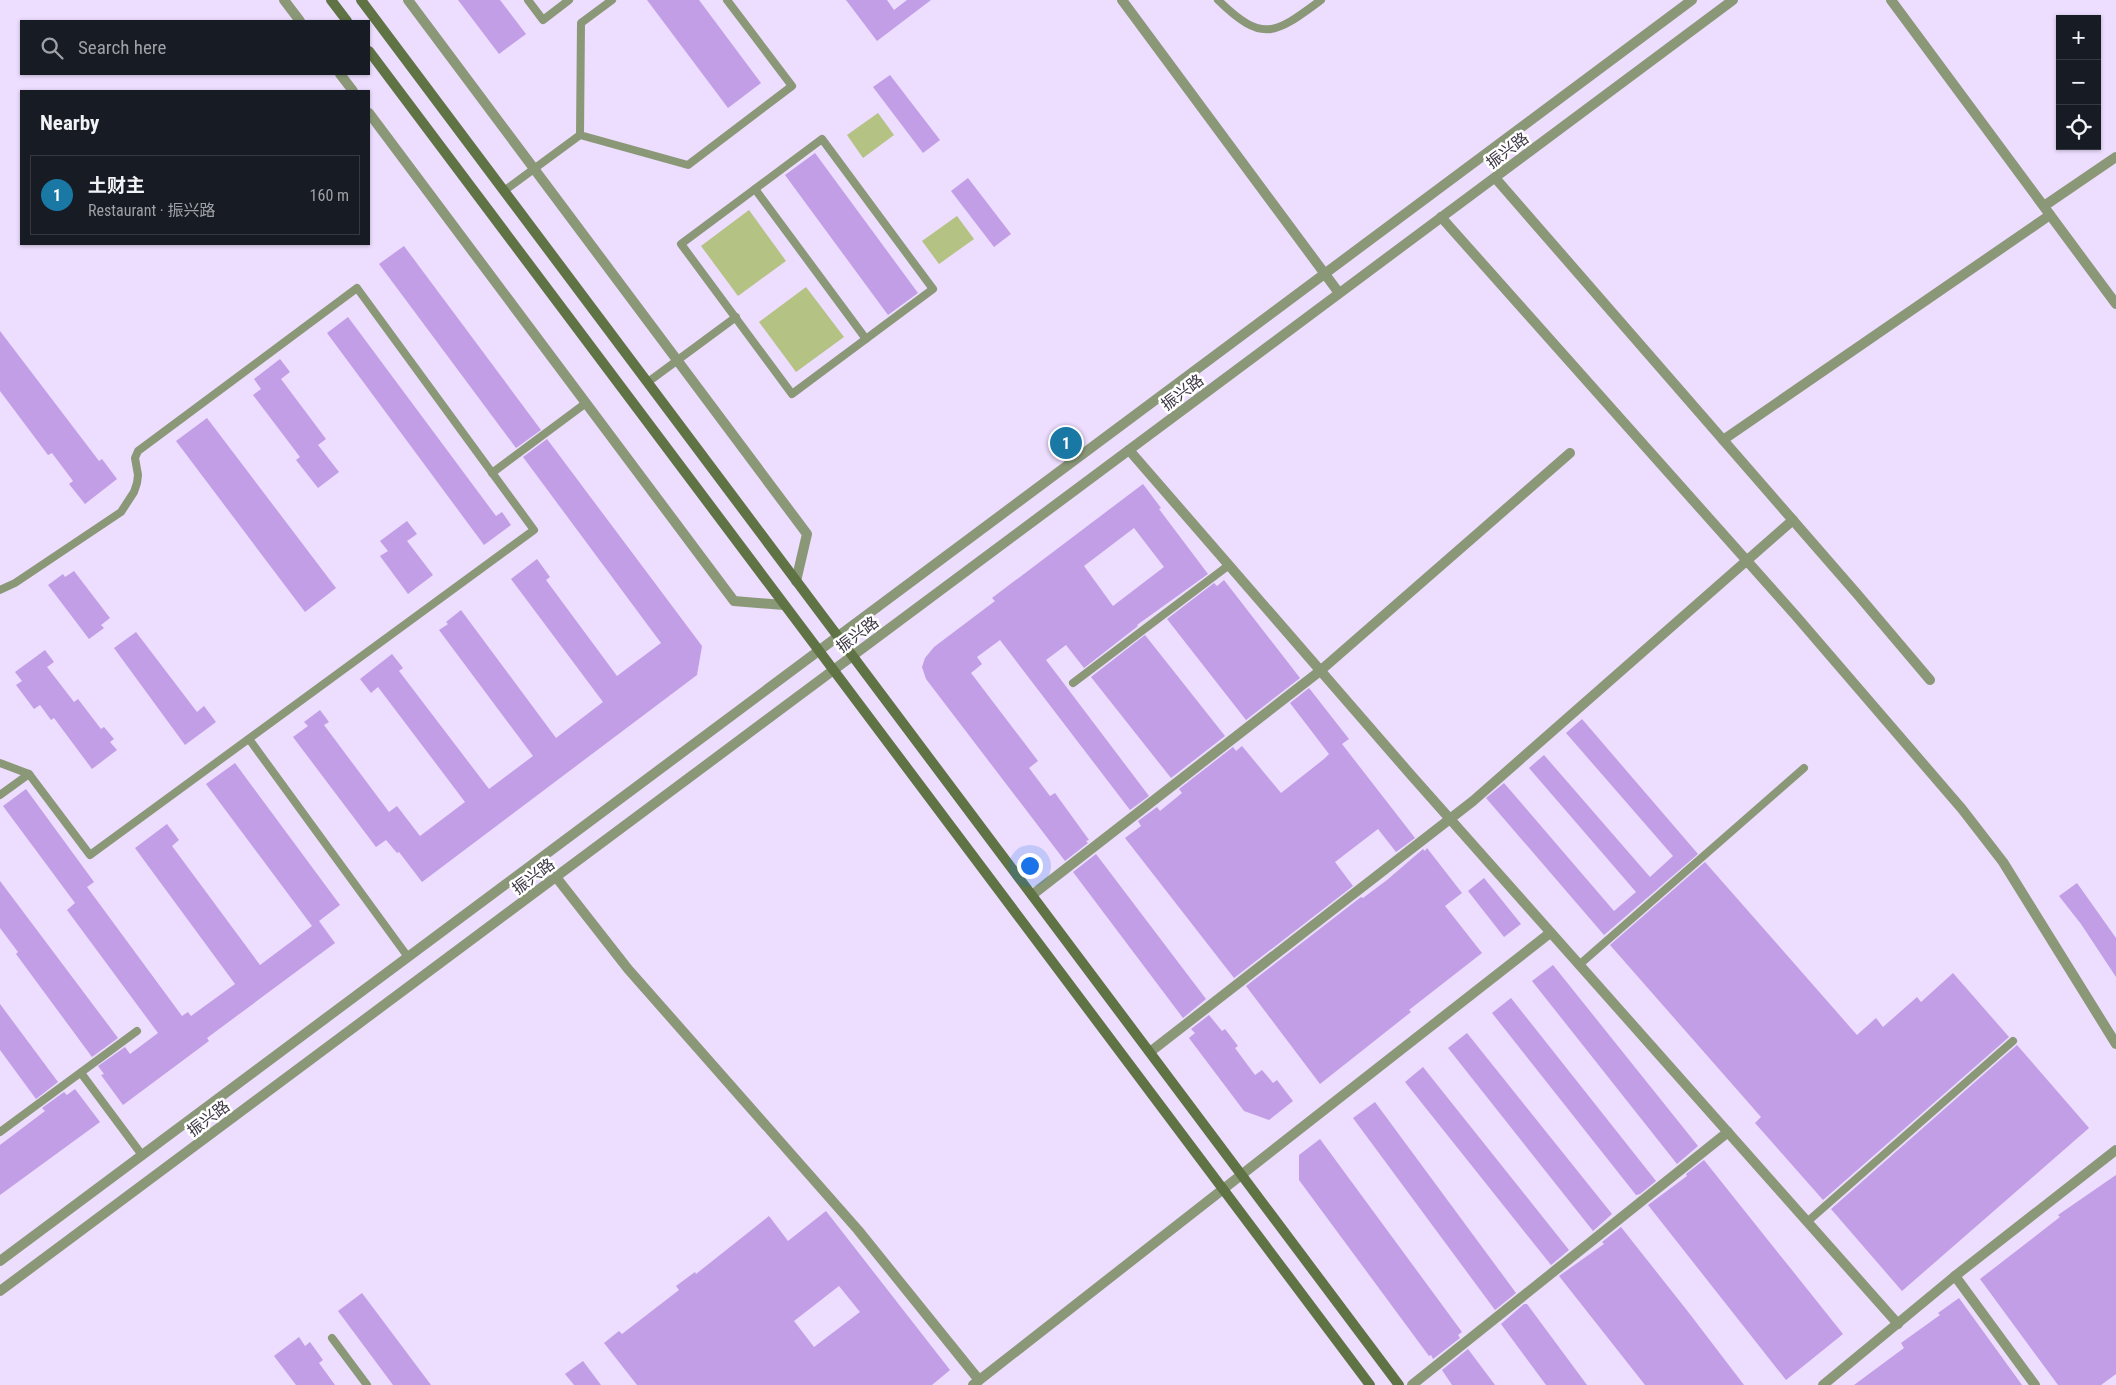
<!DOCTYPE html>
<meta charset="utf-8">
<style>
body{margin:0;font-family:"Roboto Condensed","Noto Sans SC",sans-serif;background:#242831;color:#f1f3f6}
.controls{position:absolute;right:15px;top:15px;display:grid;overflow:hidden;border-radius:0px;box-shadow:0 1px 4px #0004}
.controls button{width:45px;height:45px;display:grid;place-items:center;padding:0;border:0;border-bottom:1px solid #363941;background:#171b24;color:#f1f3f6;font:25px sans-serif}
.you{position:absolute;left:1029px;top:865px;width:18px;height:18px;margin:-12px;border:4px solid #fff;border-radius:50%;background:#1a73e8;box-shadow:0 0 0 8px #1a73e833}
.badge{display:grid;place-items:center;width:32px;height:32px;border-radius:50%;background:#1a78a5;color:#fff;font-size:16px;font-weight:700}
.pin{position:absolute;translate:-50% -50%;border:2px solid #fff;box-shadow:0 1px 5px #0006}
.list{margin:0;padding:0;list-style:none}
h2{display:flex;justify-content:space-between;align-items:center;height:65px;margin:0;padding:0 20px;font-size:21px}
h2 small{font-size:16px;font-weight:400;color:#9ea1a6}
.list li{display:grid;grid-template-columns:32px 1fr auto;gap:15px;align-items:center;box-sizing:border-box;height:80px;margin:0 10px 10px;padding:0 10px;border:1px solid #363941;border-radius:0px}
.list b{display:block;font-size:19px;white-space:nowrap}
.list p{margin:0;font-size:16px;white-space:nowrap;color:#9ea1a6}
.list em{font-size:16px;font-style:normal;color:#9ea1a6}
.icon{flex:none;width:28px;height:28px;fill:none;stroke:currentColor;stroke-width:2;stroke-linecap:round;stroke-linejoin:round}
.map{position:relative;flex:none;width:2116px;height:1385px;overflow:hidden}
.search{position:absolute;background:#171b24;box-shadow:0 1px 4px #0004;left:20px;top:20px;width:350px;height:55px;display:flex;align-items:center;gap:12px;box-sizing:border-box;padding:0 18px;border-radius:0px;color:#9ea1a6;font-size:19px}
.panel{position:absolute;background:#171b24;box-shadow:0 1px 4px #0004;left:20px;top:90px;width:350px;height:155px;border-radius:0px}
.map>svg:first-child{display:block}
.green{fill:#b4c284}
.building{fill:#c19ee6;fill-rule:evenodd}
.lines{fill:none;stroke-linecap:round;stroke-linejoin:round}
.service{stroke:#8a9878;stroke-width:8}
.minor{stroke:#8a9878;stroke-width:10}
.tertiary{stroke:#8a9878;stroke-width:10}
.secondary{stroke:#5f7344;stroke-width:10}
.labels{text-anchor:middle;stroke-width:5;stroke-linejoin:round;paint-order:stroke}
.street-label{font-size:16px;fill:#3c3643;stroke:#fff}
</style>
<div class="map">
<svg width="2116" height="1385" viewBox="0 0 2116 1385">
<rect width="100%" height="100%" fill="#edddfe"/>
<!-- green -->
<g class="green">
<polygon points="878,113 894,135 863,158 847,135"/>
<polygon points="749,210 786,261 738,296 701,246"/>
<polygon points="957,216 974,239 939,264 922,241"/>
<polygon points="806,287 844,337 796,372 759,322"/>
</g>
<!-- building -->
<g class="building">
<polygon points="458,0 500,0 526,34 499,54"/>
<polygon points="647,0 699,0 761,83 728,108"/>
<polygon points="846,0 887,0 894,10 907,0 931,0 877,41"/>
<polygon points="890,75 940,140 923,153 873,87"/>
<polygon points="815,153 918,293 888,315 785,175"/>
<polygon points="968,178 1011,234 994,247 951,191"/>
<polygon points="404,246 541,430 516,448 379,264"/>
<polygon points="348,317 496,516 502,512 511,525 484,545 327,333"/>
<polygon points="0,331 99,461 102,459 117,479 85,504 69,484 73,481 52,453 48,455 0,391"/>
<polygon points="280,359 290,372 281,379 326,439 318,445 339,472 318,488 296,460 300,457 253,395 261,389 254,379"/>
<polygon points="207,418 336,588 305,612 176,441"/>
<polygon points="547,439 702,646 697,675 422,882 399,852 397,853 386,840 376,847 293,737 308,726 304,722 320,710 329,722 324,725 389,812 397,806 420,836 465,802 378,687 371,693 360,679 392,654 403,668 399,671 489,789 533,756 439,630 448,624 446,622 461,610 556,738 603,702 511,579 537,559 550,577 546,580 617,676 661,643 523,457"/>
<path d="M1143,484L1161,508L1159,509L1208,574L1137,625L1138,626L1084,668L1066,645L1046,660L1149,796L1130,810L1000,640L977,657L982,664L971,673L1038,761L1029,768L1050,796L1055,793L1089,840L1086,841L1088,843L1065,861L926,679L922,667L925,658L934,647L995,601L992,598ZM1134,528L1164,567L1113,606L1084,566Z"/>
<polygon points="407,521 417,534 407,541 433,575 408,594 380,556 388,551 380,541"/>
<polygon points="74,571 110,618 101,625 104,628 89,639 48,585 63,574 65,577"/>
<polygon points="1224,580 1300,678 1246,720 1167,619 1214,583 1217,586"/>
<polygon points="136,632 197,712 204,706 216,722 185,745 114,648"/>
<polygon points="1145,635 1225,736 1171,778 1091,677"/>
<polygon points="45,650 54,662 47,667 74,702 78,699 101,729 104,727 114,739 110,742 117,750 92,769 54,718 51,720 40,705 34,709 16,685 22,681 15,672"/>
<polygon points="1309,688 1349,739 1342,744 1415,838 1396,852 1378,829 1335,862 1353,886 1234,978 1125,838 1141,826 1138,821 1157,807 1160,811 1182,793 1179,789 1233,747 1236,751 1242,746 1281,793 1324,759 1329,754 1290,703"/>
<polygon points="1582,719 1698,854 1604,935 1486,798 1504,783 1614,911 1636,892 1529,768 1544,755 1650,877 1673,856 1566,733"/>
<polygon points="235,763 340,905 319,921 335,943 207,1038 209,1041 123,1105 101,1075 104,1074 98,1066 125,1047 130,1054 158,1033 67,910 75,903 3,806 26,789 94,882 87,887 182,1016 188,1012 191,1016 235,984 135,848 167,824 179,840 172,846 260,965 312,926 206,784"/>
<polygon points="1427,848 1462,893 1445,906 1482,953 1409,1010 1411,1012 1320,1084 1246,986 1361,897 1363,898 1387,880 1423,849 1425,851"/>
<polygon points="1096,854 1206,999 1183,1018 1073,872"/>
<polygon points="1705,862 1857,1035 1876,1018 1883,1027 1917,997 1921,1002 1953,973 2009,1037 1823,1200 1755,1123 1761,1117 1610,945"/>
<polygon points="1484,878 1521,924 1504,937 1468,891"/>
<polygon points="0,881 118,1038 92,1057 16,954 18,952 0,928"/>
<polygon points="2077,883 2116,938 2116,977 2081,924 2059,896"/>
<polygon points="1553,965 1698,1146 1677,1164 1532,981"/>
<polygon points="1511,998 1656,1181 1640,1194 1636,1195 1492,1013"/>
<polygon points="0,1004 58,1082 36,1099 0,1050"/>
<polygon points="1209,1015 1222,1031 1225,1029 1238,1046 1235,1048 1255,1075 1262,1070 1273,1083 1277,1080 1293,1101 1269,1120 1244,1111 1189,1038 1195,1033 1191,1029"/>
<polygon points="1467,1033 1612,1214 1593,1231 1448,1048"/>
<polygon points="2017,1045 2089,1128 1902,1291 1831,1209"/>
<polygon points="1423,1067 1569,1250 1551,1265 1405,1082"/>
<polygon points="75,1089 100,1122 0,1195 0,1145 45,1111 42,1108 64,1092 67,1095"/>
<polygon points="1375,1102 1516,1293 1495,1310 1353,1118"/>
<polygon points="1320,1139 1462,1332 1458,1335 1460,1338 1433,1359 1431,1355 1429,1356 1299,1180 1299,1155"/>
<polygon points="1704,1160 1843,1334 1786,1380 1648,1205 1687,1176 1686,1174"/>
<polygon points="2116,1175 2116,1374 2101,1385 2058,1385 1980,1279 2060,1217 2058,1215"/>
<path d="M826,1211L950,1370L932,1385H637L604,1343L619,1331L622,1334L679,1290L676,1286L695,1272L696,1274L769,1216L788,1241ZM839,1286L860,1312L814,1347L794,1321Z"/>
<polygon points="1621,1227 1689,1313 1744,1385 1645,1385 1559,1276 1604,1244 1602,1242"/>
<polygon points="362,1293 431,1385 393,1385 338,1311"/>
<polygon points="1959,1298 2022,1385 1854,1385 1904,1348 1901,1343 1940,1315 1938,1313"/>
<polygon points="1524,1304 1527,1304 1587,1385 1546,1385 1501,1324"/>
<polygon points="299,1337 305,1346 310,1342 323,1360 319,1363 335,1385 296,1385 274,1356"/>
<polygon points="1468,1349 1495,1385 1452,1385 1442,1370"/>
<polygon points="583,1361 601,1385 574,1385 565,1374"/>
</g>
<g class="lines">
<!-- service -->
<g class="service">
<polyline points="528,0 543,20 569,0"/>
<polyline points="612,0 581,23 580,135 688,165 792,86 727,0"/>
<path d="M1218,0C1263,44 1275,34 1321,0"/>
<polygon points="822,139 933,289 792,394 681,244"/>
<polyline points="755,189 866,339"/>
<polyline points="504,191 580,135"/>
<polyline points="648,382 736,317"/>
<polyline points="492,473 586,403"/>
<polyline points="0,590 15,583 121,512 134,492 137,483 138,475 135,458 138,451 357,288 534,530 90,855 29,774 0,763"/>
<polyline points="1073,683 1229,565"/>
<polyline points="249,739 408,957"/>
<polyline points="0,795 29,774"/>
<polyline points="1579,965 1804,768"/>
<polyline points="81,1073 142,1155"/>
<polyline points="0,1132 137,1031"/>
<polyline points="1807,1222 2013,1041"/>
<polyline points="332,1338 367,1385"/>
</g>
<!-- minor -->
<g class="minor">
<polyline points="284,0 300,21"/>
<polyline points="408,0 807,534 796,581"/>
<polyline points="1122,0 1339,293"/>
<polyline points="1891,0 2116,304"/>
<polyline points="340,74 353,91"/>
<polyline points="369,113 734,601 784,605"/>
<polyline points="1497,180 1858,595 1930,680"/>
<polyline points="2044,206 2116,157"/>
<polyline points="1441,217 1796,616 1962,809 2003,862 2116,1044"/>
<polyline points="1723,440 2050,215"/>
<polyline points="1129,450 1411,775 1898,1324"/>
<polyline points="556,877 628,969 858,1230 979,1380"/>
<polyline points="1032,895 1320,671 1570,453"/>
<polyline points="1150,1052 1473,801 1793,520"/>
<polyline points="1955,1276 2035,1385"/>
<polyline points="973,1385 1550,933"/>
<polyline points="1412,1385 1728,1132"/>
<polyline points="1823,1385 1955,1276 2116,1150"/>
</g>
<!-- tertiary -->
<g class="tertiary">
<polyline points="0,1261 1692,0"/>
<polyline points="0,1291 1733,0"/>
</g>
<!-- secondary -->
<g class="secondary">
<polyline points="331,0 347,21"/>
<polyline points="361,0 1399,1385"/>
<polyline points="369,51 1370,1385"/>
</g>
</g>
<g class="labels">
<!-- street labels -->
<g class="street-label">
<text transform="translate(1507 150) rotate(-37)" y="6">振兴路</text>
<text transform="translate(1182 392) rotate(-37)" y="6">振兴路</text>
<text transform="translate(857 634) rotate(-37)" y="6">振兴路</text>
<text transform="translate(533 876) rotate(-37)" y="6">振兴路</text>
<text transform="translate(208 1118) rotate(-37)" y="6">振兴路</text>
</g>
</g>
</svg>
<div class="controls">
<button>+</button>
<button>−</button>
<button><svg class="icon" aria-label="locate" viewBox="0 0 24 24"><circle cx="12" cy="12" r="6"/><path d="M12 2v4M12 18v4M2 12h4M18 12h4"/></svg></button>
</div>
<div class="you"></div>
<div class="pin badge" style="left:1066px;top:443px">1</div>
<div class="search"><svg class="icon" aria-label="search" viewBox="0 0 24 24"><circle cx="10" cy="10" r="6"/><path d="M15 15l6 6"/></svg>Search here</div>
<section class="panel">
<h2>Nearby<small></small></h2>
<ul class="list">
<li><span class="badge">1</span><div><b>土财主</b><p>Restaurant · 振兴路</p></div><em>160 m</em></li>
</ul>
</section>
</div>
